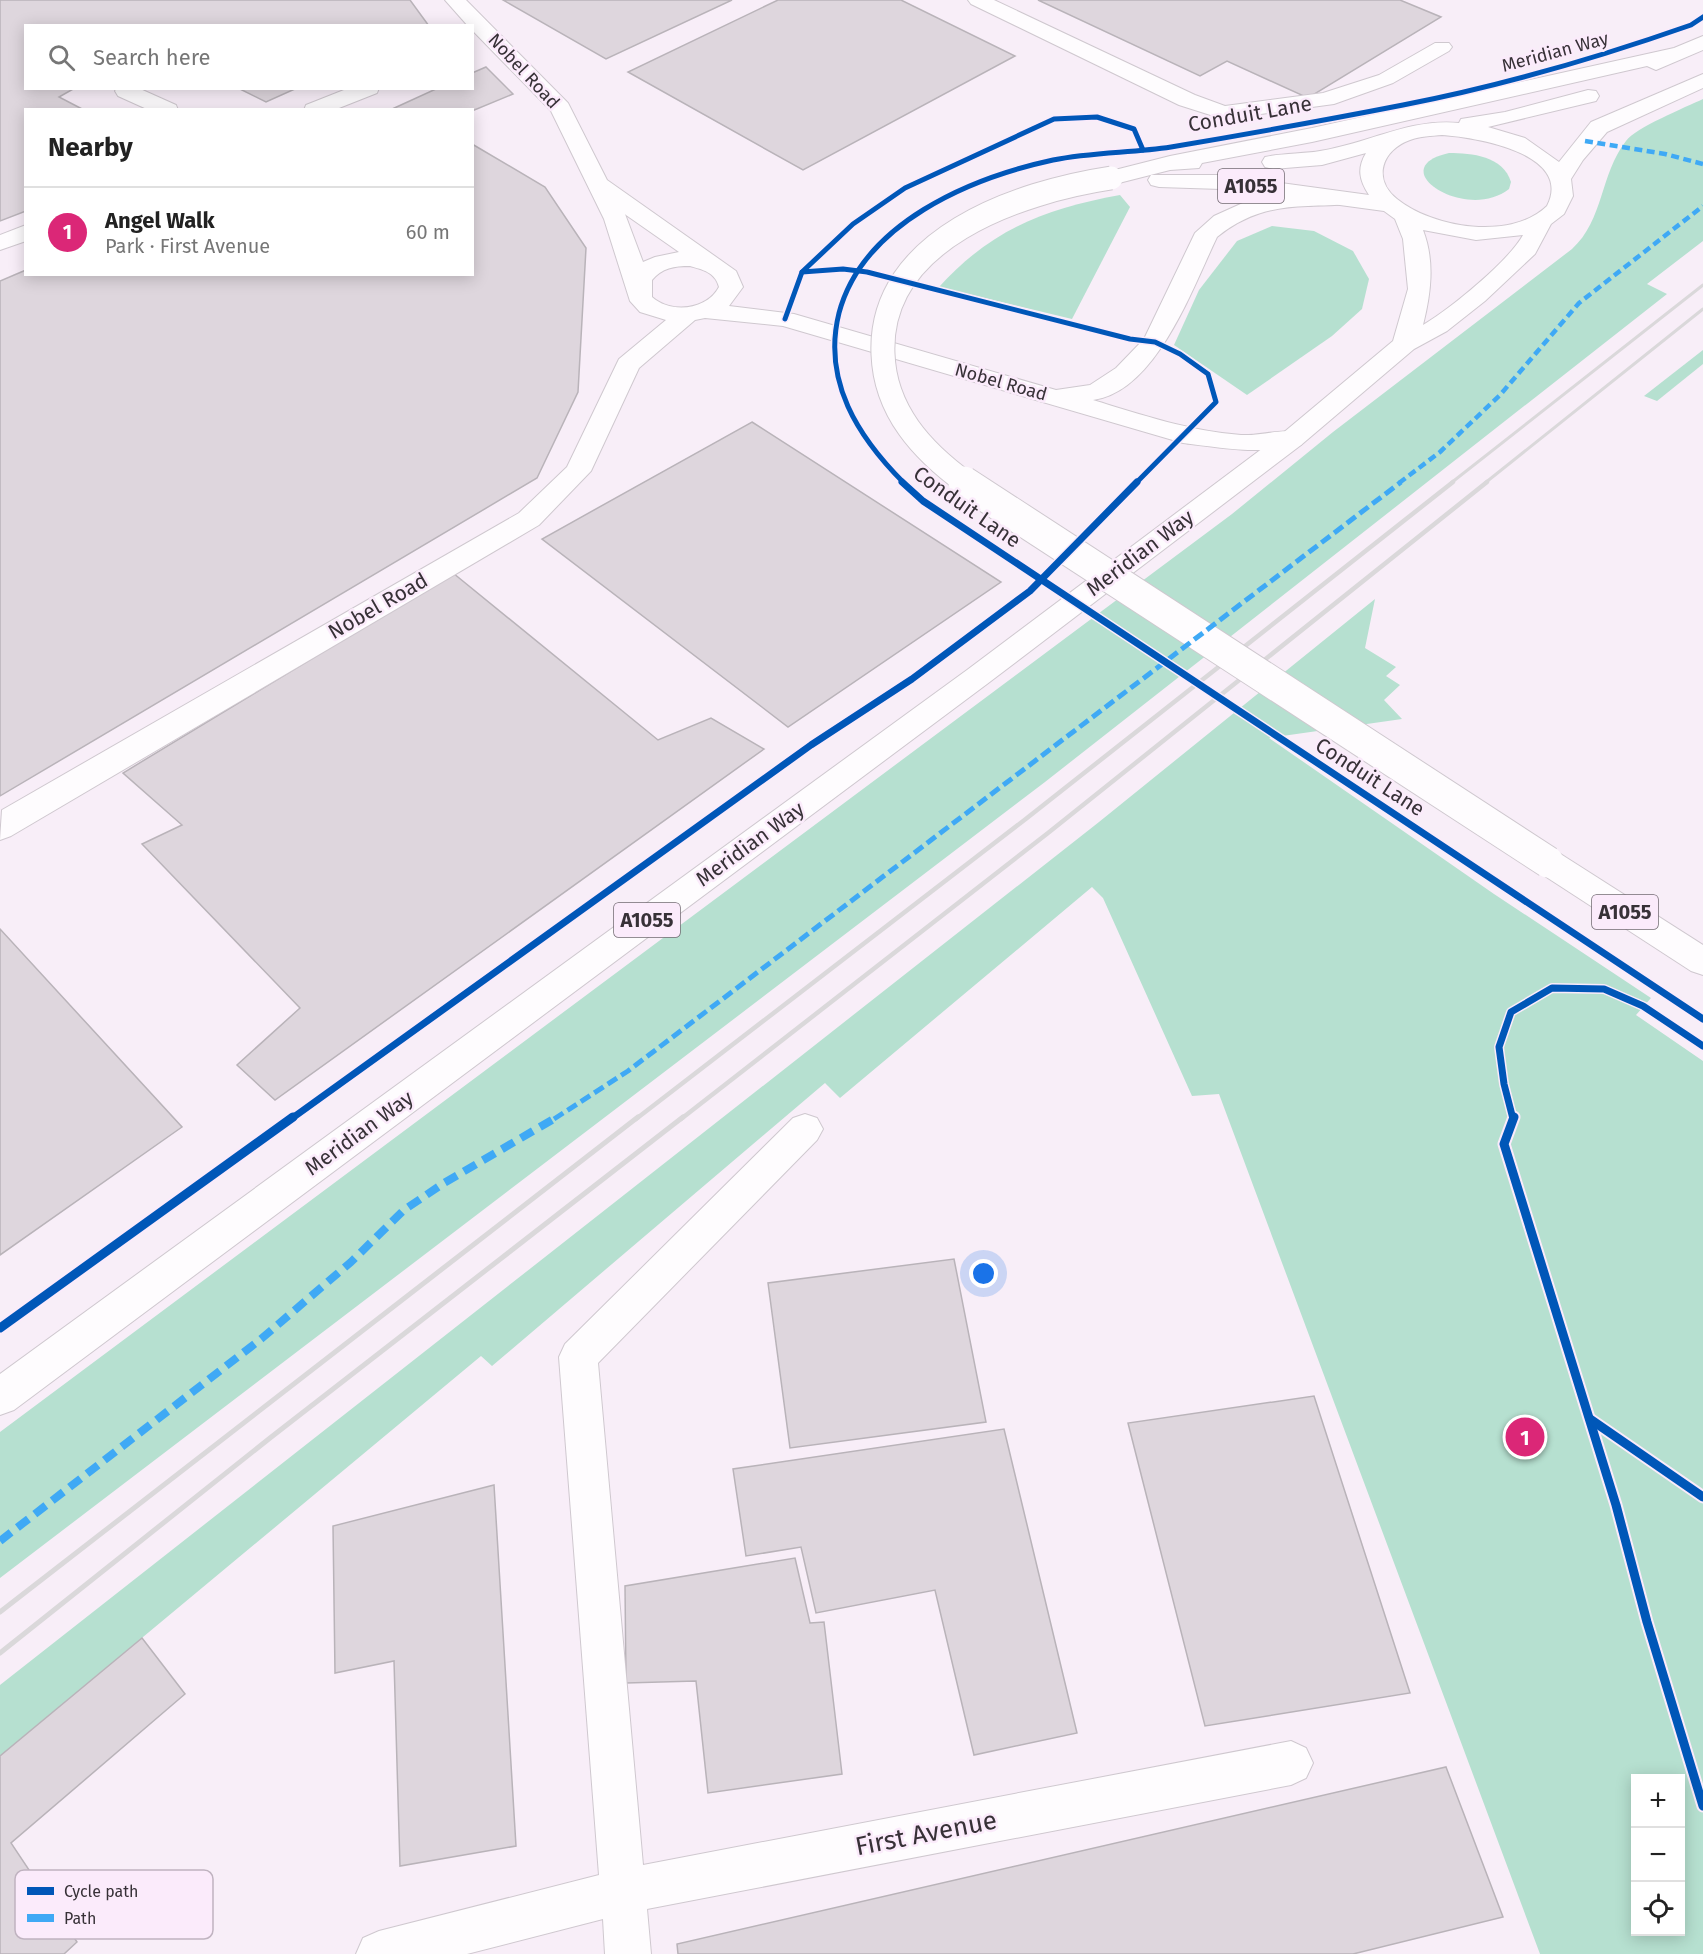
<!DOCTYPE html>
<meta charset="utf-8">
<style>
body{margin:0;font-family:"Fira Sans",sans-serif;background:#f6f6f6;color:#222}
.controls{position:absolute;right:18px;bottom:18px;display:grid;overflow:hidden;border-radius:0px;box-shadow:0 3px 15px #0003}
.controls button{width:54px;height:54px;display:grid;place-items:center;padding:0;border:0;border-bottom:2px solid #e0e0e0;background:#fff;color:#222;font:30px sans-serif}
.you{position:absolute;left:984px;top:1274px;width:21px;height:21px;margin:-15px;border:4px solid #fff;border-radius:50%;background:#1a73e8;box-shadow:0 0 0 9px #1a73e833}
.badge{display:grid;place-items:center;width:39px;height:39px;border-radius:50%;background:#db2777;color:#fff;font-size:20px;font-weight:700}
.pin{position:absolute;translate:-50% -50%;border:3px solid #fff;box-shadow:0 2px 6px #0006}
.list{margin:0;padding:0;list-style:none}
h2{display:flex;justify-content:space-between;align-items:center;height:78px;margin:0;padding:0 24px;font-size:26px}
h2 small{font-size:20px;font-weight:400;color:#767676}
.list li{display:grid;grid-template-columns:39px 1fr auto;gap:18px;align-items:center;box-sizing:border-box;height:90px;padding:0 24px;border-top:2px solid #e0e0e0}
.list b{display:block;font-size:22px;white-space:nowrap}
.list p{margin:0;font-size:20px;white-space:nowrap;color:#767676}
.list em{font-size:20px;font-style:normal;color:#767676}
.icon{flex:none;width:33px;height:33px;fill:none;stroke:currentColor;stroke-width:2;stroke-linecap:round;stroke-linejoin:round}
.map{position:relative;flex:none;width:1703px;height:1954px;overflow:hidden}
.search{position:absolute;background:#fff;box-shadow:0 3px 15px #0003;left:24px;top:24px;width:450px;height:66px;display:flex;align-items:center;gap:15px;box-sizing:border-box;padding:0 21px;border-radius:0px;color:#767676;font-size:22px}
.panel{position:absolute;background:#fff;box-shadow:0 3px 15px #0003;left:24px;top:108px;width:450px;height:168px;border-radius:0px}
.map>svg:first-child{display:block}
.green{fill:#b6e0d0;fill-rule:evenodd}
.building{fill:#ded6dd;stroke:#b9b3b9;stroke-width:1.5}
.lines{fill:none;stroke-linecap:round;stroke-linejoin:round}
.minor-casing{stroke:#cfc8cf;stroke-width:2}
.major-casing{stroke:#cfc8cf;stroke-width:2}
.minor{fill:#fefcfe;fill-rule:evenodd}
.major{fill:#fefcfe;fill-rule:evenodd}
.rail-far2{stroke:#dad8da;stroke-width:3}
.rail-far1{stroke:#dad8da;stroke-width:4.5}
.rail{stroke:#dad8da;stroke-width:5}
.major-bridge-far1-casing{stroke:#cfc8cf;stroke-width:25;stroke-linecap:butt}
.major-bridge-casing{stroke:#cfc8cf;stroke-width:33;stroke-linecap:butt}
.major-bridge-far1{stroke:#fefcfe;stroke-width:23}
.major-bridge{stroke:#fefcfe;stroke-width:31}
.quiet-far2{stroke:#3fa9f5;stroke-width:4.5;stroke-dasharray:8 4.5;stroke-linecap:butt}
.quiet-far1{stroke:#3fa9f5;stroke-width:5;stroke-dasharray:11 5;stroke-linecap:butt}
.quiet{stroke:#3fa9f5;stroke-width:8;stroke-dasharray:14 8;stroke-linecap:butt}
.cycleway-far2-casing{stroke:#fbebfb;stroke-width:8}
.cycleway-far1-casing{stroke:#fbebfb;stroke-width:10}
.cycleway-casing{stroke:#fbebfb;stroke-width:13}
.cycleway-far2{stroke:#0057b8;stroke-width:5}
.cycleway-far1{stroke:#0057b8;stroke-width:7}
.cycleway{stroke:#0057b8;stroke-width:9}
.labels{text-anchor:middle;stroke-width:5;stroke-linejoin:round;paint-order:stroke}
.far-street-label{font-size:18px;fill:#373137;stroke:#fbebfb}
.shield{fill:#fbebfb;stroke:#726972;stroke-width:1.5}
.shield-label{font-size:20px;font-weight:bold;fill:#373137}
.street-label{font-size:21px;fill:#373137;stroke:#fbebfb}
.near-street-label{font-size:26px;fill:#373137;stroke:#fbebfb}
.key{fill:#fbebfb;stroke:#c0b3c0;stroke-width:1.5}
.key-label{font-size:16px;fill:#373137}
</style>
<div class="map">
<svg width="1703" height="1954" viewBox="0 0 1703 1954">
<rect width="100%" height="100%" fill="#f8eef8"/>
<!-- green -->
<g class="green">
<path d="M1703,99V241L1647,284L1667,294L1045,782L0,1578V1432L1232,514L1333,432L1572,249C1604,220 1600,174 1626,141C1635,128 1686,107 1703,99Z"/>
<path d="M1449,153C1472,153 1503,156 1511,182L1509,189C1466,223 1381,168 1449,153Z"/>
<path d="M1120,195L1130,207L1072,319L939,287C992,229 1044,209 1120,195Z"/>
<polygon points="1272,226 1314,231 1353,251 1369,279 1362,309 1332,336 1247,395 1174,345 1199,290 1237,241"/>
<polygon points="1703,350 1703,364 1657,401 1644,396"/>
<path d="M1375,599L1365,648L1396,667L1386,676L1400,685L1384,700L1402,719L1269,738L1494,894L1651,998L1636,1015L1703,1061V1954H1540L1219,1094L1192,1096L1103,898L1092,887L840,1098L825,1083L492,1366L481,1356L0,1756V1685L1099,822ZM1636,1778H1680V1932H1636Z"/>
</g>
<!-- building -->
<g class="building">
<polygon points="0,0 410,0 429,26 26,26 26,88 75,88 59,97 84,110 26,110 26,211 0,221"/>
<polygon points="503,0 732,0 606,59"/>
<polygon points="778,0 901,0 1015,56 803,170 628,72"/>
<polygon points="1038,0 1400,0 1441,17 1308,98 1227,61 1200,76"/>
<polygon points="486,67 513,94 472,111 390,110 438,88 472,88 472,73"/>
<polygon points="238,88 297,88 266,102"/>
<polygon points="472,144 545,187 586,248 578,392 537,478 0,796 0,281 26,270 26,274 472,274"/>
<polygon points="752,422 1001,582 788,727 542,539"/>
<polygon points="453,573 658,740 711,718 764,749 275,1100 237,1065 300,1008 142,844 182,825 123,773"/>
<polygon points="0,929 182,1127 0,1255"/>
<polygon points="954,1259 986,1422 790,1448 768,1283"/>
<polygon points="1314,1396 1410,1693 1205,1726 1128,1423"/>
<polygon points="1004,1429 1077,1733 974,1755 935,1590 816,1613 801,1547 746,1556 733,1469"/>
<polygon points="494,1485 516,1846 400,1866 394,1661 335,1673 333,1526"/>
<polygon points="795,1558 810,1623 824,1622 842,1774 708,1793 696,1681 626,1683 625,1586"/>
<polygon points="142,1638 185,1694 11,1843 77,1942 64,1954 0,1954 0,1756"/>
<polygon points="1446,1767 1503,1917 1353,1954 678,1954 677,1944"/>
</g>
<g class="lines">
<!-- minor casing -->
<g class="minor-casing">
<g id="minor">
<path d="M445,0H466L568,103L607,180L736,271L743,287L729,306L794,314L1056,390L1090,385L1116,368L1144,339L1195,233L1214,216L1245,202L1270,196L1306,192L1350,193L1353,198L1350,203C1336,206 1322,205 1308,206C1273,207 1245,214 1217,237C1193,287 1156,392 1093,400C1142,415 1190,431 1241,435C1261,436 1282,428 1301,433L1305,439L1301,445C1262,455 1222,448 1183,443L783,326L705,318L695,320L639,368L591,471L539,525L11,836L0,840L2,810L519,513L567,467L619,359L666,320L640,312L630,301L604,219L551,111L472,30V26H468ZM625,214L626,215L679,252L655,257L643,262ZM690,266C703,270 715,272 719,287C707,310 671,314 652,297V280C662,268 674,266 690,266Z"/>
<polygon points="968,0 994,0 1195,95 1225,106 1323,93 1379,75 1435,43 1449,43 1452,47 1449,51 1393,83 1334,104 1223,119 1179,105 971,4"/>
<polygon points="117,88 138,88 176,105 178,110 149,110 118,96 115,91"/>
<polygon points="349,88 379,88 377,93 334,110 304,110 306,105"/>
<polygon points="26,225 26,241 0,250 0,235"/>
<polygon points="805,1114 817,1118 823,1129 817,1140 598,1363 643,1865 1291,1741 1306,1748 1313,1763 1306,1778 1291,1785 647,1909 651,1954 605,1954 603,1919 467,1954 356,1954 363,1938 379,1931 599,1875 559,1357 565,1344 793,1118"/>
</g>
</g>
<!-- major casing -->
<g class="major-casing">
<g id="major">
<polygon points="1703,36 1703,50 1656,70 1647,66 1312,142 1202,163 1199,168 1170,170 1111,185 1103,183 1100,178 1103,173 1170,156 1312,128 1674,48"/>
<path d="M1703,74V88L1607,132L1583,160L1571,179L1573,196L1564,214L1551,224L1535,254L1485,301L1447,331L1414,349L1301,445L987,684L14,1410L0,1415V1374L967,670L1283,433L1393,341L1408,289L1403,239L1395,219L1384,211L1221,189L1159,187L1151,185L1148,180L1151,175H1221L1369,195C1359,180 1357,168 1366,153L1322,165L1273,169L1265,167L1262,162L1265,157C1283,153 1302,154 1320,151C1367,144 1410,118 1459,123L1461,119L1505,112L1588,90L1596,91L1599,96L1596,101L1488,127L1525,138L1559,162L1591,122ZM1442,135C1474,137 1574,153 1547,206C1511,241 1433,228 1397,199C1372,179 1382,150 1410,140C1420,136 1432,136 1442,135ZM1423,230L1476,240L1523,235C1509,261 1449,310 1423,325C1431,293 1435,261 1423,230Z"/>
<polygon points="1548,850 1559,853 1703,945 1703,975 1691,971 1537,871 1532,862 1537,853"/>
</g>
</g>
<!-- minor -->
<use href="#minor" class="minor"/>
<!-- major -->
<use href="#major" class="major"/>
<!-- rail-far2 -->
<g class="rail-far2">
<polyline points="1451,483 1703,285"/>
<polyline points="1485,483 1703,309"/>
</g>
<!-- rail-far1 -->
<g class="rail-far1">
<polyline points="636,1119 1027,818 1453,482"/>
<polyline points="681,1119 1048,833 1487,482"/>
</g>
<!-- rail -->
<g class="rail">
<polyline points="0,1612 638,1117"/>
<polyline points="0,1653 270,1438 683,1117"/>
</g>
<!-- major-bridge-far1 casing -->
<g class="major-bridge-far1-casing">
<path id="major-bridge-far1" d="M966,483C922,451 885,411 883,354C878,239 1019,192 1111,178"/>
</g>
<!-- major-bridge casing -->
<g class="major-bridge-casing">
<polyline id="major-bridge" points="964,482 1548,862"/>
</g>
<!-- major-bridge-far1 -->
<use href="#major-bridge-far1" class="major-bridge-far1"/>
<!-- major-bridge -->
<use href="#major-bridge" class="major-bridge"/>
<!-- quiet-far2 -->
<g class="quiet-far2">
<polyline points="1585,141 1665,154 1703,164"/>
<polyline points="1399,483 1440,452 1500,395 1579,303 1703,206"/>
</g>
<!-- quiet-far1 -->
<polyline class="quiet-far1" points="554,1119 628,1071 1401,482"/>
<!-- quiet -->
<polyline class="quiet" points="0,1541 261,1339 351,1262 404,1210 444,1183 557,1117"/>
<!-- cycleway-far2 casing -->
<g class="cycleway-far2-casing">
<g id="cycleway-far2">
<polyline points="802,272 843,269 867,272 1130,339 1155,342 1180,354 1208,374 1216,402 1136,483"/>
<polyline points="785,319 802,272 853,224 905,188 1054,119 1097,117 1134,129 1143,150"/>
<path d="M904,483C858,437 822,381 839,313C863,223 970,178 1053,160C1092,152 1132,153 1171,147C1248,134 1326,120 1403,105C1501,86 1597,58 1691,25L1703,17"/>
</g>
</g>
<!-- cycleway-far1 casing -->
<g class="cycleway-far1-casing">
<g id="cycleway-far1">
<polyline points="902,482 923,501 1703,1019"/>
<polyline points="291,1119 811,745 912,679 1030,591 1137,482"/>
<polyline points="1513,1119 1504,1084 1499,1047 1511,1012 1552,988 1604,989 1643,1006 1703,1046"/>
</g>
</g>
<!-- cycleway casing -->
<g class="cycleway-casing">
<g id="cycleway">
<polyline points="1514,1117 1504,1144 1616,1505 1647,1622 1703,1806"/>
<polyline points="0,1328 293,1117"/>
<polyline points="1590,1419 1703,1497"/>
</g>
</g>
<!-- cycleway-far2 -->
<use href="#cycleway-far2" class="cycleway-far2"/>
<!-- cycleway-far1 -->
<use href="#cycleway-far1" class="cycleway-far1"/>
<!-- cycleway -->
<use href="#cycleway" class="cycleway"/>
</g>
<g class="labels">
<!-- far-street labels -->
<g class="far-street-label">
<text transform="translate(1555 52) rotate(-15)" y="6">Meridian Way</text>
<text transform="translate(524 71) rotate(47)" y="6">Nobel Road</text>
<text transform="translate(1001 382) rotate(16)" y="6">Nobel Road</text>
</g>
<!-- shield labels -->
<g class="shield">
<rect x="1218" y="169" width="66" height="34" rx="4.5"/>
<rect x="1592" y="895" width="66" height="34" rx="4.5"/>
<rect x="614" y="903" width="66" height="34" rx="4.5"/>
</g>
<g class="shield-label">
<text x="1251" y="193">A1055</text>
<text x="1625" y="919">A1055</text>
<text x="647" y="927">A1055</text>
</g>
<!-- street labels -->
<g class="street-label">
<text transform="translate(1250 114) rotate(-10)" y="7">Conduit Lane</text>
<text transform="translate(967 507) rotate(35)" y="7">Conduit Lane</text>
<text transform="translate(1140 553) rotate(-37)" y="7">Meridian Way</text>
<text transform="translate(378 606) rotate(-30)" y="7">Nobel Road</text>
<text transform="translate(1370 777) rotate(33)" y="7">Conduit Lane</text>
<text transform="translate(750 844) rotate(-36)" y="7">Meridian Way</text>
<text transform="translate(359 1133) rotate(-36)" y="7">Meridian Way</text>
</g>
<!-- near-street labels -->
<g class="near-street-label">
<text transform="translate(926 1833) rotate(-11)" y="9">First Avenue</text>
</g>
</g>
<!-- legend -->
<rect x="15" y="1870" width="198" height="69" rx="9" class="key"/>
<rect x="27" y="1887" width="27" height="8" fill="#0057b8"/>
<rect x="27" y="1914" width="27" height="8" fill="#3fa9f5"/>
<g class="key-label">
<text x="64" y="1897">Cycle path</text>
<text x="64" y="1924">Path</text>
</g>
</svg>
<div class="controls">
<button>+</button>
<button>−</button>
<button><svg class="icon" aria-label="locate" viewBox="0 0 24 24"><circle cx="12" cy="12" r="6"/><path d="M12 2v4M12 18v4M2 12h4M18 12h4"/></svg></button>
</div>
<div class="you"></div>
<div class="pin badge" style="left:1525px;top:1437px">1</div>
<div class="search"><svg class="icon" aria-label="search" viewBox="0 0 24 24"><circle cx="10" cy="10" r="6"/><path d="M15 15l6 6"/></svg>Search here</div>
<section class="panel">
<h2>Nearby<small></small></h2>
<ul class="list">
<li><span class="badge">1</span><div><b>Angel Walk</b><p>Park · First Avenue</p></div><em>60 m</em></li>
</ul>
</section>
</div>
